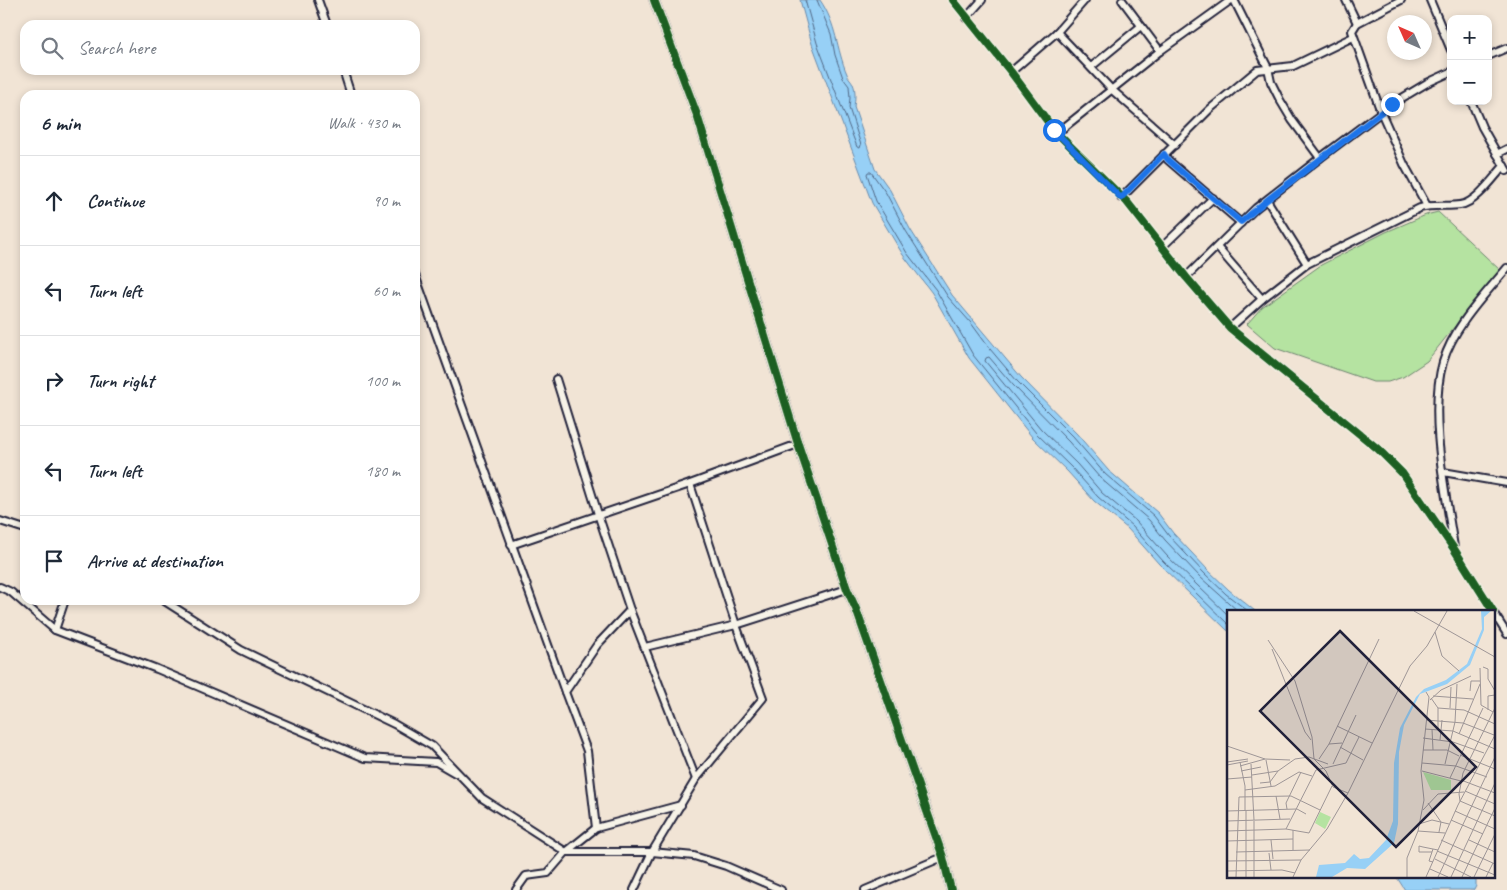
<!DOCTYPE html>
<meta charset="utf-8">
<style>
body{margin:0;font-family:Caveat,sans-serif;background:#f6f6f7;color:#1f2937}
.controls{position:absolute;right:15px;top:15px;display:grid;overflow:hidden;border-radius:10px;box-shadow:0 2px 8px #0003}
.controls button{width:45px;height:45px;display:grid;place-items:center;padding:0;border:0;border-bottom:1px solid #e0e1e3;background:#fff;color:#1f2937;font:25px sans-serif}
.compass{position:absolute;left:1387px;top:15px;width:45px;height:45px;border-radius:50%;background:#fff;box-shadow:0 2px 8px #0003;rotate:315deg}
.stop{position:absolute;width:15px;height:15px;margin:-11px;border:4px solid #1a73e8;border-radius:50%;background:#fff}
.stop.end{background:#1a73e8;border-color:#fff;box-shadow:0 1px 5px #0008}
.list{margin:0;padding:0;list-style:none}
h2{display:flex;justify-content:space-between;align-items:center;height:65px;margin:0;padding:0 20px;font-size:21px}
h2 small{font-size:16px;font-weight:400;color:#747a83}
.list li{display:grid;grid-template-columns:32px 1fr auto;gap:15px;align-items:center;box-sizing:border-box;height:90px;padding:0 20px;border-top:1px solid #e0e1e3}
.list b{display:block;font-size:19px;white-space:nowrap}
.list em{font-size:16px;font-style:normal;color:#747a83}
.icon{flex:none;width:28px;height:28px;fill:none;stroke:currentColor;stroke-width:2;stroke-linecap:round;stroke-linejoin:round}
.map{position:relative;flex:none;width:1507px;height:890px;overflow:hidden}
.search{position:absolute;background:#fff;box-shadow:0 2px 8px #0003;left:20px;top:20px;width:400px;height:55px;display:flex;align-items:center;gap:12px;box-sizing:border-box;padding:0 18px;border-radius:15px;color:#747a83;font-size:19px}
.panel{position:absolute;background:#fff;box-shadow:0 2px 8px #0003;left:20px;top:90px;width:400px;height:515px;border-radius:15px}
.map>svg:first-child{display:block}
.green{fill:#b5e3a1;stroke:#6c826e}
.water{fill:#97d0f6;stroke:#688aab}
.lines{fill:none;stroke-linecap:round;stroke-linejoin:round}
.shore{stroke:#516886;stroke-width:1}
.minor-casing{stroke:#22223b;stroke-width:10}
.tertiary-casing{stroke:#22223b;stroke-width:11}
.minor{stroke:#f7f3e8;stroke-width:6}
.tertiary{stroke:#f7f3e8;stroke-width:8}
.cycleway-casing{stroke:#f7f3e8;stroke-width:11}
.cycleway{stroke:#1b5e20;stroke-width:8}
.route{stroke:#1a73e8;stroke-width:6}
.inset-road{fill:none;stroke:#9e9697;stroke-width:1}
.view{fill:#22223b;fill-opacity:0.15;stroke:#22223b;stroke-width:2.5}
.inset-edge{fill:none;stroke:#22223b;stroke-width:2.5}
</style>
<div class="map">
<svg width="1507" height="890" viewBox="0 0 1507 890">
<rect width="100%" height="100%" fill="#f1e4d5"/>
<filter id="ink" filterUnits="userSpaceOnUse"><feTurbulence type="fractalNoise" baseFrequency=".02" numOctaves="2"/><feDisplacementMap in="SourceGraphic" scale="10" xChannelSelector="R" yChannelSelector="G"/><feConvolveMatrix kernelMatrix="1 2 1 2 8 2 1 2 1" color-interpolation-filters="sRGB"/></filter>
<g filter="url(#ink)">
<!-- green -->
<polygon class="green" points="1438,212 1500,270 1427,361 1403,377 1388,382 1373,382 1275,348 1247,324 1262,307 1321,265 1386,232 1426,215"/>
<!-- water -->
<g class="water">
<path d="M800,0H820C837,25 836,48 847,74C848,78 852,80 853,84C856,90 855,100 854,107L875,169L890,190L910,229L952,295L1021,377L1077,434L1108,470L1158,513L1173,533L1208,570L1229,590L1255,611H1228V631L1159,564L1128,529L1094,501L1068,472L1032,437L969,358L932,293L903,255L872,203L812,44Z"/>
<polygon points="1396,876 1476,876 1476,886 1474,890 1405,890"/>
</g>
<g class="lines">
<!-- shore -->
<g class="shore">
<polyline points="805,0 817,43 857,147 860,148 861,145 849,108 850,98 849,86 843,78 835,55 831,34 817,0"/>
<polyline points="1228,615 1167,556 1136,521 1102,493 1077,464 1041,429 985,361 986,358 989,357 1013,385 1069,442 1100,478 1149,520 1165,540 1200,577 1238,611"/>
<polyline points="1228,624 1163,561 1132,526 1098,497 1072,468 1036,433 973,355 936,290 907,253 876,201 867,174 868,172 871,172 886,193 906,231 948,297 971,323 990,349 1017,381 1073,437 1105,474 1154,516 1169,536 1204,573 1226,594 1248,611"/>
</g>
<!-- minor casing -->
<g class="minor-casing">
<g id="minor">
<polyline points="318,0 327,25"/>
<polyline points="953,0 1011,72 1054,130 1127,202 1186,277 1230,328 1378,449 1402,473 1454,549 1493,611"/>
<polyline points="1122,0 1160,51"/>
<polyline points="1234,0 1268,68 1271,82 1280,100 1292,120 1320,158"/>
<polyline points="1346,0 1357,23"/>
<polyline points="1401,0 1357,23 1352,31 1381,112 1404,164 1427,206"/>
<polyline points="1430,0 1451,50"/>
<polyline points="966,18 982,0"/>
<polyline points="1057,32 1111,89 1175,145"/>
<polyline points="1488,56 1507,48"/>
<polyline points="1091,67 1141,26"/>
<polyline points="343,70 351,95"/>
<polyline points="1011,72 1057,32 1085,0"/>
<polyline points="1471,101 1482,127 1507,171"/>
<polyline points="1057,133 1160,51 1231,0"/>
<polyline points="1164,154 1168,160 1241,223"/>
<polyline points="1497,154 1507,149"/>
<polyline points="1121,198 1210,109 1257,70 1293,66 1353,37"/>
<polyline points="1267,200 1307,264"/>
<polyline points="1162,247 1213,198"/>
<polyline points="1217,247 1262,299"/>
<polyline points="415,275 565,692"/>
<polyline points="1186,277 1256,208 1320,158 1392,104 1427,83 1451,72"/>
<path d="M1230,328L1262,299L1307,264L1420,208C1433,204 1447,207 1460,205C1476,203 1493,178 1504,166"/>
<polyline points="556,379 598,514 630,610 696,779"/>
<polyline points="1443,472 1507,483"/>
<polyline points="0,521 25,529"/>
<polyline points="511,545 690,484 798,444"/>
<path d="M1454,547C1446,494 1428,414 1443,362C1454,326 1484,296 1507,268"/>
<polyline points="0,587 11,592 55,630 157,669 365,758 436,762 455,773"/>
<polyline points="163,600 241,650 394,724 432,746 482,798 566,852 652,852 694,856 726,866 781,890"/>
<polyline points="1493,612 1507,634"/>
<polyline points="55,630 65,600"/>
<polyline points="645,647 736,625 847,589"/>
<polyline points="596,828 587,751 565,692 597,645 630,610"/>
<polyline points="516,890 526,876 548,873 566,852 596,828 681,805"/>
<polyline points="634,890 652,852 696,779 763,698 736,625 690,484"/>
<polyline points="865,890 943,857"/>
</g>
</g>
<!-- tertiary casing -->
<g class="tertiary-casing">
<polyline id="tertiary" points="654,0 697,115 798,444 847,589 856,609 943,857 951,890"/>
</g>
<!-- minor -->
<use href="#minor" class="minor"/>
<!-- tertiary -->
<use href="#tertiary" class="tertiary"/>
<!-- cycleway casing -->
<g class="cycleway-casing">
<g id="cycleway">
<polyline points="654,0 697,115 798,444 847,589 856,609 943,857 951,890"/>
<polyline points="953,0 1011,72 1054,130 1127,202 1186,277 1230,328 1378,449 1402,473 1454,549 1493,611"/>
</g>
</g>
<!-- cycleway -->
<use href="#cycleway" class="cycleway"/>
</g>
</g>
<g class="lines" filter="url(#ink)">
<!-- route -->
<polyline class="route" points="1054,130 1121,198 1164,154 1168,160 1241,222 1267,200 1392,104"/>
</g>
<!-- overview -->
<g transform="translate(1227 610)">
<rect width="268" height="268" fill="#f1e4d5"/>
<path d="M196,162L224,170V180H204ZM93,202L104,207L98,219L88,213Z" fill="#b5e3a1"/>
<path d="M254,1H264L257,7V20L243,55L220,74L193,84L177,115L172,142L171,214L167,233L138,259L120,258L105,267H89L92,255L118,253L127,244L133,249L142,248L159,230L166,211L167,153L173,118L189,87L197,79L219,70L240,54L255,19Z" fill="#97d0f6"/>
<path class="inset-road" d="M187,1L268,47M208,22L215,46L232,61M41,30L68,71L85,127L87,149L99,161L106,177L121,183M45,39L78,122L84,130M256,57L261,59V69L268,81M253,58L254,95L266,102M243,81L244,71H253M206,86L246,89M204,88L211,98V119M203,90L214,80L244,66M211,98L237,100L268,114M223,98L224,77M268,98L236,163L232,184L233,191L268,206M261,100V86L268,85M199,110L236,113L267,125M110,116L145,133M198,119L226,121L268,139M205,119L206,140M232,124L253,74M196,128L226,132L257,143M213,130L215,110M102,134L152,29M0,136L38,149L63,150M113,137L136,150M196,140H220L232,146M233,145L268,159M92,149L102,134L115,133M39,150L44,176M0,152L21,149M13,152L18,176V201M195,153L229,156L260,167M24,154L27,210M106,154L129,105M218,154L228,112L230,74M0,155L21,151M13,156L38,149M14,161L34,157M195,161L234,171M25,165L51,161L68,149L82,147L101,154M223,168L256,98M0,169L25,167M234,170L268,183M33,173L43,172L51,161M18,180L48,176L72,162L85,166M238,181L268,194M49,186L53,209M201,193L214,212L212,222M60,199L59,193L74,162M196,200L211,184L237,182M0,201L70,199L79,204M228,201L268,219M224,210L256,224M0,211L63,209M192,214L205,210L222,214M59,219L89,160L119,153L132,127M0,221L59,219L82,223L105,176M191,221L218,223M44,230L46,249M214,230L236,240M242,230L268,242M0,231L66,229M196,237L192,236V242H205M196,237L211,240M206,239L202,251L206,252M66,240V220M237,240L268,254M210,241L268,265M9,242L83,240M42,243L44,260M208,249L244,267M0,251L74,250M203,259L221,267M0,261L55,260L68,263M9,267L12,187L64,186L93,200M19,267V201M27,267V211M66,267L74,250L100,219L121,183L183,56L200,36L220,1M180,267V248L191,221L197,190L194,161L202,87L199,82M199,267L231,195L268,125M211,267L268,147M224,267L268,173M235,267L268,198M247,267L268,224M259,267L266,253"/>
<path class="view" d="M113,21L249,157L169,237L33,101Z"/>
<rect width="268" height="268" class="inset-edge"/>
</g>
</svg>
<div class="controls">
<button>+</button>
<button>−</button>
</div>
<svg class="compass" viewBox="-18 -18 36 36"><path d="M0-13l5 13h-10z" fill="#e53935"/><path d="M0 13l5-13h-10z" fill="#747a83"/></svg>
<div class="stop" style="left:1054px;top:130px"></div>
<div class="stop end" style="left:1392px;top:104px"></div>
<div class="search"><svg class="icon" aria-label="search" viewBox="0 0 24 24"><circle cx="10" cy="10" r="6"/><path d="M15 15l6 6"/></svg>Search here</div>
<section class="panel">
<h2>6 min<small>Walk · 430 m</small></h2>
<ul class="list">
<li><svg class="icon" aria-label="ahead" viewBox="0 0 24 24"><path d="M12 20V5M6 11l6-6 6 6"/></svg><div><b>Continue</b></div><em>90 m</em></li>
<li><svg class="icon" aria-label="left" viewBox="0 0 24 24"><path d="M17 20v-9H6M10 6l-5 5 5 5"/></svg><div><b>Turn left</b></div><em>60 m</em></li>
<li><svg class="icon" aria-label="right" viewBox="0 0 24 24"><path d="M7 20v-9h11M14 6l5 5-5 5"/></svg><div><b>Turn right</b></div><em>100 m</em></li>
<li><svg class="icon" aria-label="left" viewBox="0 0 24 24"><path d="M17 20v-9H6M10 6l-5 5 5 5"/></svg><div><b>Turn left</b></div><em>180 m</em></li>
<li><svg class="icon" aria-label="arrive" viewBox="0 0 24 24"><path d="M6 21V4h12l-3 4 3 4H6"/></svg><div><b>Arrive at destination</b></div></li>
</ul>
</section>
</div>
